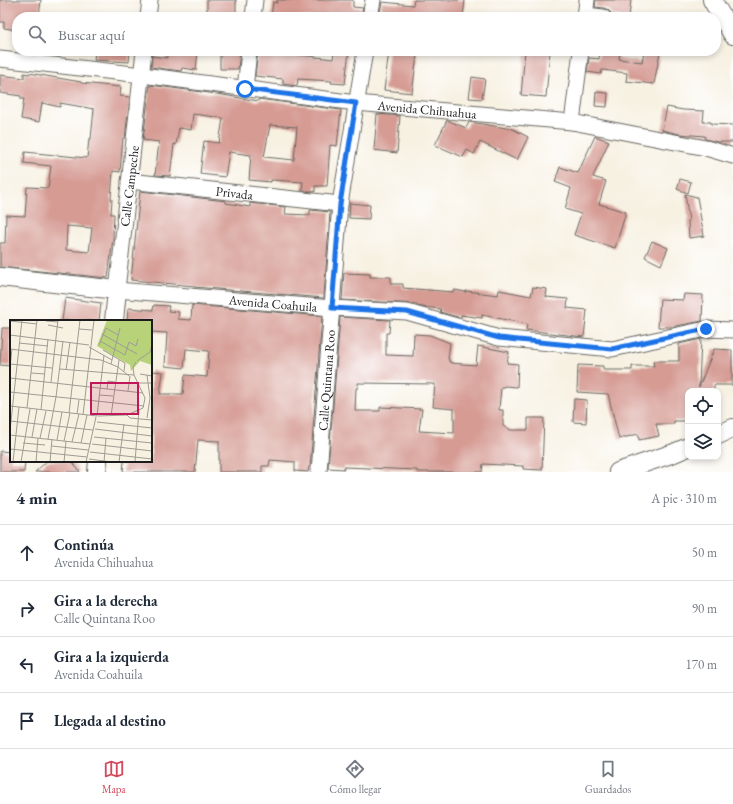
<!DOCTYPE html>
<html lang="es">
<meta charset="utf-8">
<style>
body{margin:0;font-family:"EB Garamond",serif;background:#f2f2f3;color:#1f2937}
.controls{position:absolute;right:12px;bottom:12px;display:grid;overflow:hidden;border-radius:8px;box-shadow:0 2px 6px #0003}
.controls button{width:36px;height:36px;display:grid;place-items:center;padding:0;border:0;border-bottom:1px solid #e0e1e3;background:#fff;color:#1f2937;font:20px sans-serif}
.stop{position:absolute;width:12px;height:12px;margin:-9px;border:3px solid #1a73e8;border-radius:50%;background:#fff}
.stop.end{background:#1a73e8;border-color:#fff;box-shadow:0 1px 4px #0008}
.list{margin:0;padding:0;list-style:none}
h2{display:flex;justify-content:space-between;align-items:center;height:52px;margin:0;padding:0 16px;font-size:17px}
h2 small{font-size:13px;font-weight:400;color:#747a83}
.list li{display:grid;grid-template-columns:26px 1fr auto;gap:12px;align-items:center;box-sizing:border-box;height:56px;padding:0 16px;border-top:1px solid #e0e1e3}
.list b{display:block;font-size:15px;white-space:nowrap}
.list p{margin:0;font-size:13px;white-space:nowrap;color:#747a83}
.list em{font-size:13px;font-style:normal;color:#747a83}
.icon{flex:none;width:22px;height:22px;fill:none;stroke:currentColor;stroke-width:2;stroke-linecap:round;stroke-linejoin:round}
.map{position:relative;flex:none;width:733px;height:472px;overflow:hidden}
.search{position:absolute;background:#fff;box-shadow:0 2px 6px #0003;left:12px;right:12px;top:12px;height:44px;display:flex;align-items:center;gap:10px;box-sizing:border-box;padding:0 14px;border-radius:16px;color:#747a83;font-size:15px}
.sheet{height:276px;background:#fff}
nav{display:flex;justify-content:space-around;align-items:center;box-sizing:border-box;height:56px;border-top:1px solid #e0e1e3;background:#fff;font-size:11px;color:#747a83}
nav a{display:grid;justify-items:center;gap:2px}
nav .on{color:#d1495b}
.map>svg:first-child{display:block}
.building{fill:#d69c94;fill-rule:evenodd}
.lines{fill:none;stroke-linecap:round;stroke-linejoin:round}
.minor-casing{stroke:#696761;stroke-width:17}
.tertiary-casing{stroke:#696761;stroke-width:20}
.minor{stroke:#fff;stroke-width:15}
.tertiary{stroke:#fff;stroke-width:18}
.route{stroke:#1a73e8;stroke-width:5}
.labels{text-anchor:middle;stroke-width:3.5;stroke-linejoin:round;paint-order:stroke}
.street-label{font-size:13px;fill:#1c1c1c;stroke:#fff}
.inset-road{fill:none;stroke:#9f9c93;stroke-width:1}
.view{fill:#c2185b;fill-opacity:0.15;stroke:#c2185b;stroke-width:2}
.inset-edge{fill:none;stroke:#1c1c1c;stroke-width:2}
</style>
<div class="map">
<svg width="733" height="472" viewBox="0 0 733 472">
<rect width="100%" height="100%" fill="#fff"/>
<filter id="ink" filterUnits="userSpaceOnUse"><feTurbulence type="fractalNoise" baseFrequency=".025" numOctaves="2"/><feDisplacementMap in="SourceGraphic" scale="8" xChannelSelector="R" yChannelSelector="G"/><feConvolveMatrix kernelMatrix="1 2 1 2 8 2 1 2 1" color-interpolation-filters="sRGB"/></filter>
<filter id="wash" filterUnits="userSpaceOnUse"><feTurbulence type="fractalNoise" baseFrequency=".012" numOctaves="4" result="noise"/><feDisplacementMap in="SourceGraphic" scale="16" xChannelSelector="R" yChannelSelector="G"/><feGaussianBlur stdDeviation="0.9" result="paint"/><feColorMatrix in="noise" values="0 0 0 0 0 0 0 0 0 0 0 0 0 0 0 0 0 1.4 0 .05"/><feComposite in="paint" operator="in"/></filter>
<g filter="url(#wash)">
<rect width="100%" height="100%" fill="#f7f1e2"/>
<g id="blocks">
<!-- building -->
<g class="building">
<polygon points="0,0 41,0 39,17 17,17 17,30 4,28 4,22 0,22"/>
<rect x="207" y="0" width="29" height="17"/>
<polygon points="277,0 353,0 353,7 363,8 361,17 271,17 273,2 277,3"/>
<polygon points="414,0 465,0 463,17 379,17 382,2 413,5"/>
<polygon points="596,0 631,0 629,17 612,15 611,13 608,10 604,8 595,7"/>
<polygon points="95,51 130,51 129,62 94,60"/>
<polygon points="167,51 198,51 196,70 182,68 181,71 151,67 152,56 167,58"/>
<polygon points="220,51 240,51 238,69 220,69"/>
<polygon points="258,51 267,51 333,59 334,51 349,51 345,84 331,83 332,81 298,79 297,86 283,84 283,79 255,76"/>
<polygon points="389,51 402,51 402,53 417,55 412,93 384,90"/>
<polygon points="525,51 550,51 546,97 521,95"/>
<polygon points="600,51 620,51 619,59 642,62 644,51 654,51 660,52 654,84 626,81 627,73 602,70 601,74 587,72 589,58 599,59"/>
<path d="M24,73L29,74V73L81,82V83L121,87L120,96L130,97L125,138H123L120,172L113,171L111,199H112L111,214H114L113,238L108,278L0,267V243H5L6,215L25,216L27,187L48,188L51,166L24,163L25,152L87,158L89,139H91L94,109L60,103V107L42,103L39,122L21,119L24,99H21V96L0,93V75L24,78ZM67,226L92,228L89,252L66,250Z"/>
<polygon points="472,77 485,79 482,99 469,98"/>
<path d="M150,85L217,94L258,101L259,99L341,110L337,146L330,145L327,186H315V192L302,191L303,182L271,180V182L249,180L251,155L229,152L225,177L200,174L204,141L219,143L223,118L193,114L191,130L179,128L176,145L174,144L170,176L155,175L159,142L143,140L148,99ZM270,125L297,127L294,160L264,157Z"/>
<polygon points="596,92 608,93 607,107 595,106"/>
<polygon points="667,107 683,110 704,111 703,122 711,122 711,124 733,125 733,142 717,142 705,139 705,136 679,134 662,130"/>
<polygon points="377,114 400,116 397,153 374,150"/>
<polygon points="447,120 466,128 469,122 513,129 528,137 517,160 480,142 474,154 467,150 463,157 435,145"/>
<polygon points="595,136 609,141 593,177 606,181 599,204 626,212 615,248 574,235 581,214 565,209 571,188 555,182 560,167 578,173"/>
<polygon points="680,179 691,182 688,193 677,189"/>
<polygon points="140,191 226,201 226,203 250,207 250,203 286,207 285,214 310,215 310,210 330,212 324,298 194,287 194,286 131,280"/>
<polygon points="685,194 697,197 704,236 689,238 688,221 689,221"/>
<polygon points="350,203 370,205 369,219 349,218"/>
<polygon points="652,241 668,248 661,265 645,257"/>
<polygon points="344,273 370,274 370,277 391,277 391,284 403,284 403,288 453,292 454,290 466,292 466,291 498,295 499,290 531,296 533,287 547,289 546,297 568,299 567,308 587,310 584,337 526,330 527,324 482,315 482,318 461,315 461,318 440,312 441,309 422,307 417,306 417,304 342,300"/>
<polygon points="684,294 703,295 702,321 671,327 658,327 660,299 683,300"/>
<polygon points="65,298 101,303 99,321 62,321"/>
<polygon points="154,305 169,306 168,311 179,312 178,319 191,320 192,305 322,316 310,467 309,467 308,472 295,471 295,462 270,460 269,466 262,466 262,472 219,472 219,441 198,440 195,472 123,472 124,461 151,461 151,371 163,372 160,394 183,394 185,375 207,377 209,351 186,349 184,368 165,366 167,333 151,332 152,321 127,321 128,308 153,310"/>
<path d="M340,317L390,320L389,333H386V355L413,356L414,334L430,335L450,343L448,359H449V362H451V363L476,365L478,346L509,352L507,363L518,364L517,387L504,386V387H501L499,410H503V426L511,430H528V418H544L542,470L523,469V466L483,464L482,472H417V470L344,467V469L328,468ZM358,383L435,384L433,407L454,409V433L419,431L422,409L380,407V411H355L356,388H358Z"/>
<polygon points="2,328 11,328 11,366 0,365"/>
<polygon points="701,339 699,387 714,349 732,350 732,385 714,385 714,391 688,391 688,421 674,421 674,424 656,424 659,436 639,440 638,434 619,439 608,394 577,392 578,365 603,366 603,370 632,370 632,366 654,366 653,361 679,361 679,344"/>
<polygon points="574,399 587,400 586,423 573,422"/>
<polygon points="0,451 11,452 11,461 25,461 24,472 0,472"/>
<polygon points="47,461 72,461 80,472 35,472"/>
</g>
</g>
</g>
<g filter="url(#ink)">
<use href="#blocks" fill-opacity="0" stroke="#696761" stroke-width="1"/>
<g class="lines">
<!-- minor casing -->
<g class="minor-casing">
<g id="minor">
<polyline points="586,15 603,17"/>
<polyline points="148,17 150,0"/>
<polyline points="253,17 255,0"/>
<polyline points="370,17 373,0"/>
<polyline points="585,17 587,0"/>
<path id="s1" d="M144,51L117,290L332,308L407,312L499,338L612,349L706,329L733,330"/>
<path id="s2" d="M0,59L142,75L356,103L572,122L706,148L733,156"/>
<polyline points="245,89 249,51"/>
<polyline points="572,122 581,51"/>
<path id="s3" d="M129,181L340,204"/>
<path id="s4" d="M319,472L340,204L365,51"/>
</g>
</g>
<!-- tertiary casing -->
<g class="tertiary-casing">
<g id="tertiary">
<polyline points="712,0 733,35"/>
<polyline points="0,277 117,290 114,321"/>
<polyline points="718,435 733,428"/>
<polyline points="97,472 98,461"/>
<polyline points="618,472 674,453 688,447"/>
</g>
</g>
<!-- minor -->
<use href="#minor" class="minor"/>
<!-- tertiary -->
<use href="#tertiary" class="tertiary"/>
</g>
</g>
<g class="lines" filter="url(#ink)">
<!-- route -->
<polyline class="route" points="245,89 356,103 340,204 332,308 407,312 499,338 612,349 706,329"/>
</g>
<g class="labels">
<!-- street labels -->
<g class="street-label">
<text dy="5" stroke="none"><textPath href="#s2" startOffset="430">Avenida Chihuahua</textPath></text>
<text transform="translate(129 186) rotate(-83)" y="5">Calle Campeche</text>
<text dy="5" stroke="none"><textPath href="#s3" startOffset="106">Privada</textPath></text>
<text dy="5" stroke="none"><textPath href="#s1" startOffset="397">Avenida Coahuila</textPath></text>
<text dy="5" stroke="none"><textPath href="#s4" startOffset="92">Calle Quintana Roo</textPath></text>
</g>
</g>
<!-- overview -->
<g transform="translate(10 320)">
<rect width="142" height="142" fill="#f7f1e2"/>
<path d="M97,0H142V45L130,41L121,51L120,45L87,26Z" fill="#b7d278"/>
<path class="inset-road" d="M0,1L27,4M36,1L48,2M38,5L53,8M69,9L82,10M92,14L127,34M0,15L79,25M90,21L115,35L119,22L126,26L128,19M9,23L38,26M89,25L96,8L108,15M79,27L102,40M0,29L91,40L108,47L119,56M93,30L115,43L114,51M127,41L140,32L142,24M0,44L42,48M101,44L110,8M0,48L2,29M50,49L124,55M56,50L60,22M21,53L35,54M130,54L142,56M0,58L133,73M41,62L48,0M127,63H142M97,69L98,61L105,62M118,71L120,56M0,72L134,86M89,75L103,76M0,86L87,96M17,88L27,0M31,90L38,19M59,93L70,0M67,94L69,80M73,95L84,0M117,95L120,98L142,100M87,96L94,35M88,96L117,95L133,88L135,78L124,55L123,47L126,42M101,96L109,40M137,98L140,78L137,55M0,101L83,110M87,102L142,108M85,109L142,116M0,110L12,0M0,115L80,124M22,117L27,89M84,117L142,123M30,118L36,91M38,119L46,77L53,21M47,120L52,92M54,121L60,93M62,122L69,94M13,123L35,125M71,123L77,95M82,124L142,131M42,126L78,130M0,129L77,137M80,132L142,139M79,139L102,142M3,142L9,87M11,142L20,89M26,142L28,118M40,142L42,119M54,142L56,121M76,142L86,97M94,142L96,118M109,142L114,104M125,142L129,90"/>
<path class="view" d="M81,63H128V94H81Z"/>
<rect width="142" height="142" class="inset-edge"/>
</g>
</svg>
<div class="controls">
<button><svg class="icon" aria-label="locate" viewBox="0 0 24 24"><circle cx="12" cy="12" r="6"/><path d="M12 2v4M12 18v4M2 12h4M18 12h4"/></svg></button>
<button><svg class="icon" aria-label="layers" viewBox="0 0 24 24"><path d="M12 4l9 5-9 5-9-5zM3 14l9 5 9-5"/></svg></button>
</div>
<div class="stop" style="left:245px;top:89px"></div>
<div class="stop end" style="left:706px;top:329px"></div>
<div class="search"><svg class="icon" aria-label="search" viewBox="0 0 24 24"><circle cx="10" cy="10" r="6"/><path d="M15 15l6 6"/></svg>Buscar aquí</div>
</div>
<section class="sheet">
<h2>4 min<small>A pie · 310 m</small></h2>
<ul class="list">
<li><svg class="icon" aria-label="ahead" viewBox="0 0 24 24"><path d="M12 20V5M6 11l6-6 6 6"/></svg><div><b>Continúa</b><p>Avenida Chihuahua</p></div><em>50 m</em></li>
<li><svg class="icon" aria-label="right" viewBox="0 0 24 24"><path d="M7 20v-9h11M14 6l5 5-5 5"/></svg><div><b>Gira a la derecha</b><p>Calle Quintana Roo</p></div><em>90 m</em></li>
<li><svg class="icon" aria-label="left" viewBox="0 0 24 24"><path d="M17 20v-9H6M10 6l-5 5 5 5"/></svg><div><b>Gira a la izquierda</b><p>Avenida Coahuila</p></div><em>170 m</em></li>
<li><svg class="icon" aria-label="arrive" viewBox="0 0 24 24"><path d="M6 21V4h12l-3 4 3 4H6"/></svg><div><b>Llegada al destino</b></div></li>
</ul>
</section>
<nav>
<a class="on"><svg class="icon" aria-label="map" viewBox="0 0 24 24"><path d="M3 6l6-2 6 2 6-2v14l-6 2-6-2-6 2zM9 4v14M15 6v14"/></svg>Mapa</a>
<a><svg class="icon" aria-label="directions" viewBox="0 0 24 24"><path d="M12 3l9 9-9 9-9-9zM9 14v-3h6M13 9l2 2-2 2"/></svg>Cómo llegar</a>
<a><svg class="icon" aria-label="saved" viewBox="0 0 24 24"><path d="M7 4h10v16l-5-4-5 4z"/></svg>Guardados</a>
</nav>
